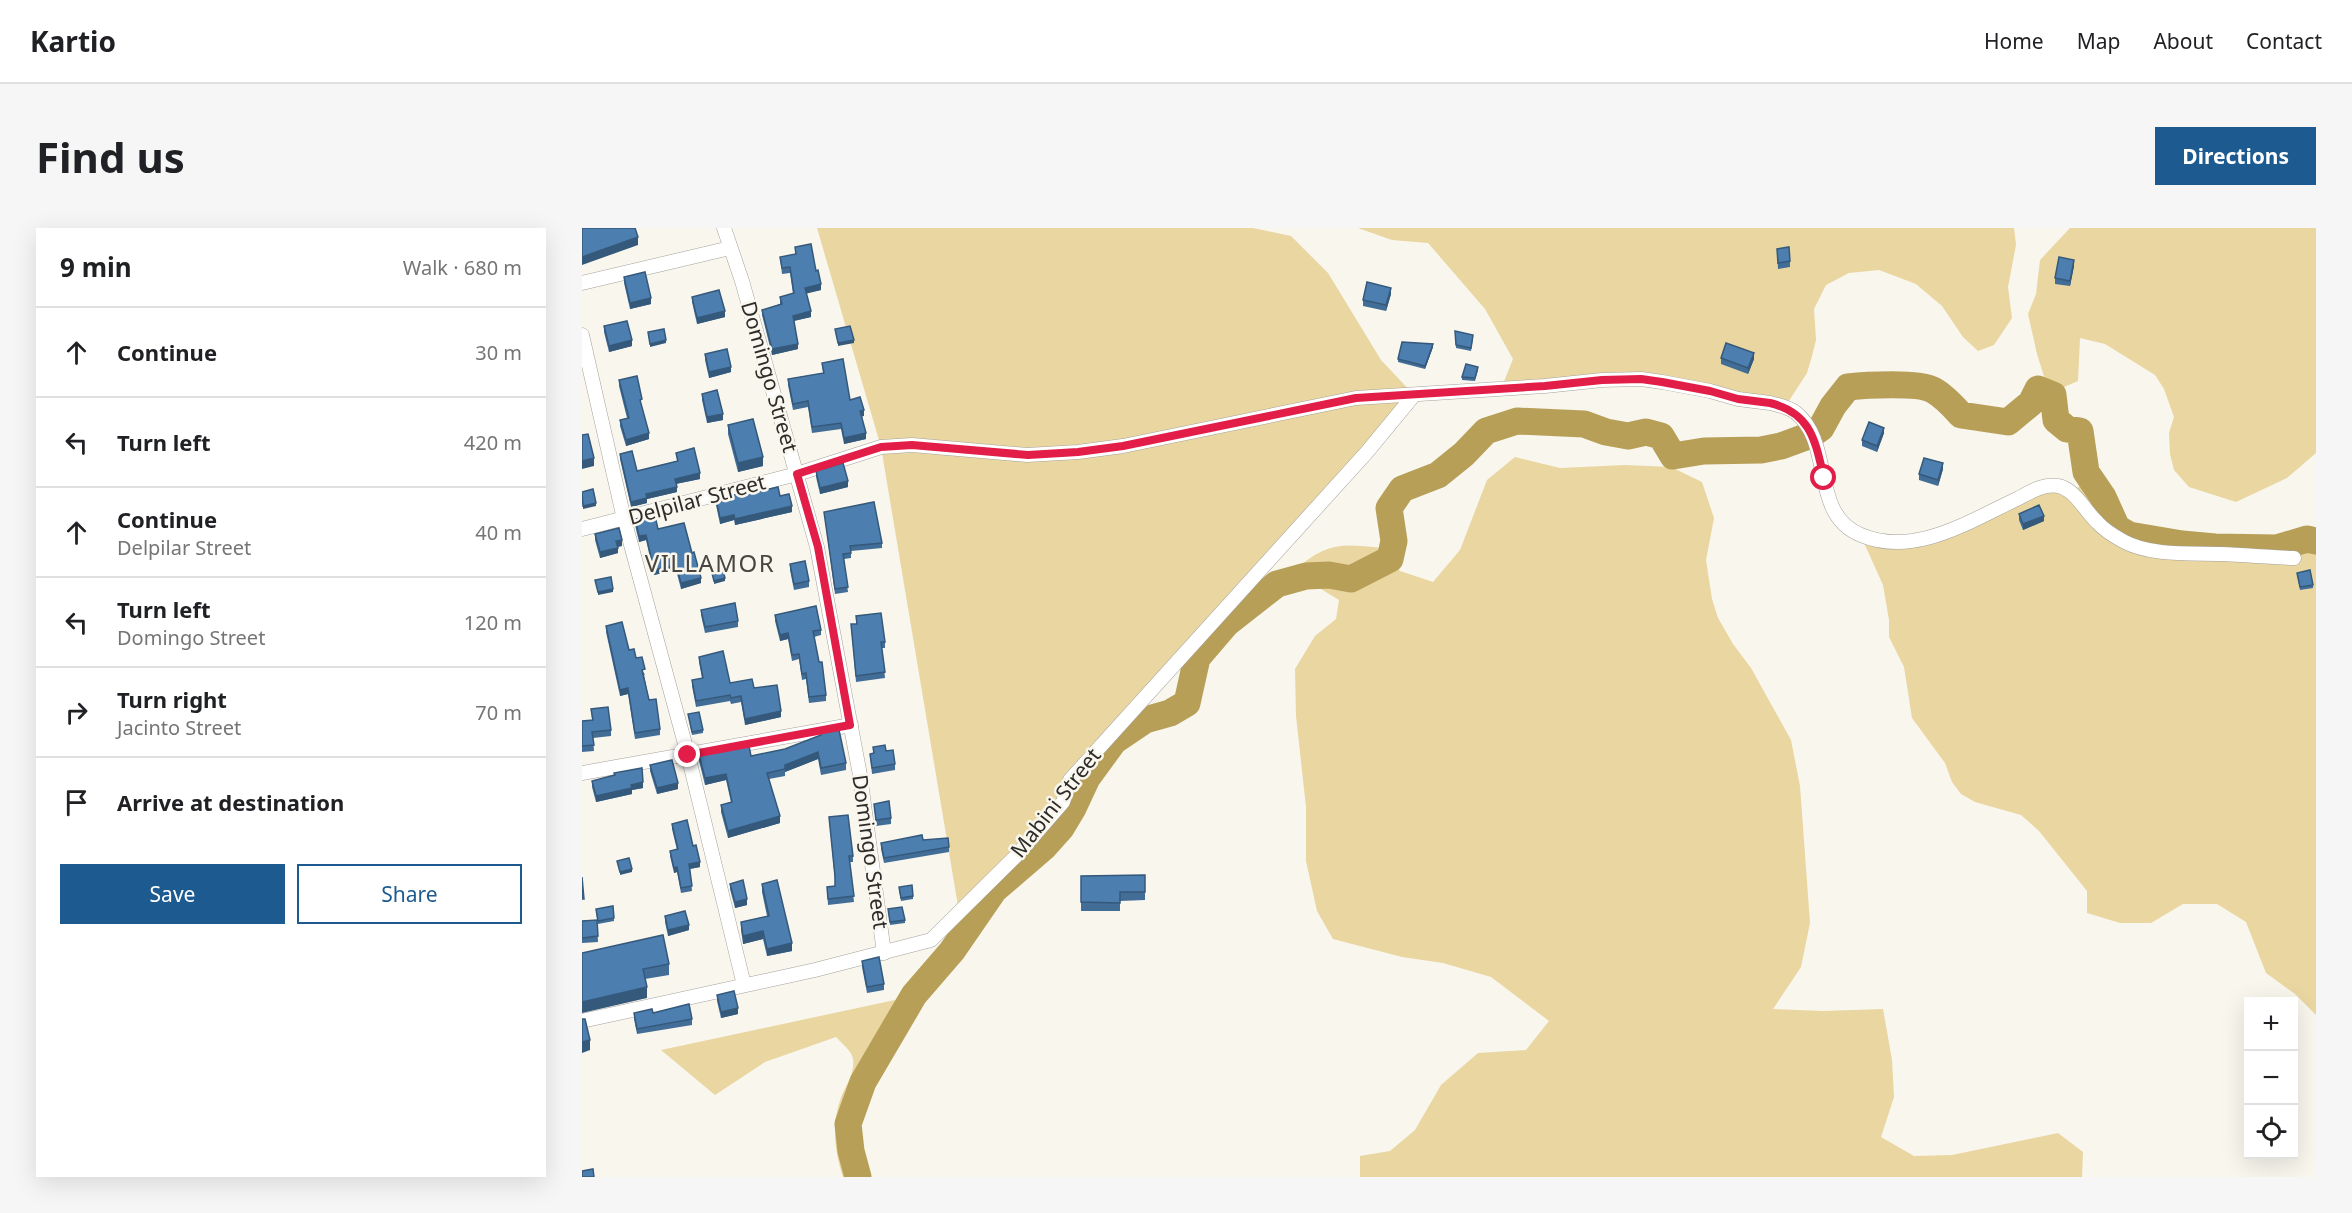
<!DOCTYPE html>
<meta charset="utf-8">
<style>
body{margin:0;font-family:"Noto Sans",sans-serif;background:#f6f6f6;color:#202124}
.controls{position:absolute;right:18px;bottom:18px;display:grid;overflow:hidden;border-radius:0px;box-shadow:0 6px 24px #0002}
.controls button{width:54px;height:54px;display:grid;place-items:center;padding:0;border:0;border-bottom:2px solid #e0e0e0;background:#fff;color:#202124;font:30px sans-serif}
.stop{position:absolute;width:18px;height:18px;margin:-14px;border:4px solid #e11d48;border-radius:50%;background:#fff}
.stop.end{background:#e11d48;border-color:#fff;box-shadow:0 2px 6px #0008}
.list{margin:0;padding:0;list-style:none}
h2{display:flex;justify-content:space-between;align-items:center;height:78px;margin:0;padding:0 24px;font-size:26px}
h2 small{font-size:20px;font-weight:400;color:#757577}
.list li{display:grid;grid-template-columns:39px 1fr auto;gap:18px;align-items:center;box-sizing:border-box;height:90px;padding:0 24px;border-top:2px solid #e0e0e0}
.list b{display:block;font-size:22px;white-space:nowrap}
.list p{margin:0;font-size:20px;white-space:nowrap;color:#757577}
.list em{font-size:20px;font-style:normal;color:#757577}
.actions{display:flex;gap:12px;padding:18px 24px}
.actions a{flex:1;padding:14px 0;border:2px solid #1c5a90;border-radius:0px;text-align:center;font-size:21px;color:#1c5a90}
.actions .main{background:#1c5a90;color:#fff}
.icon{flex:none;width:33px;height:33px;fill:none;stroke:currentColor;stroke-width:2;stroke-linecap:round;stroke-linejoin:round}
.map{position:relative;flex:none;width:1734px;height:949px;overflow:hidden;border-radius:0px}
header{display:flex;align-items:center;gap:36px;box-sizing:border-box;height:84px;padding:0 30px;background:#fff;border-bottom:2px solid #e0e0e0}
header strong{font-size:28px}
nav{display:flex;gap:33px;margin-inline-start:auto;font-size:21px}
.intro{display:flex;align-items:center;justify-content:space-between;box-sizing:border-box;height:144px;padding:0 36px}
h1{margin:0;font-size:42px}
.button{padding:15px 27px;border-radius:0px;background:#1c5a90;color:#fff;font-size:21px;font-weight:700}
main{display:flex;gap:36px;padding:0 36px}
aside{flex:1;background:#fff;border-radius:0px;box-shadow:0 6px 24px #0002}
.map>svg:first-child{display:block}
.green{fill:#e9d6a1}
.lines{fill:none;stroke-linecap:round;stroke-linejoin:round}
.river{stroke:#b79f58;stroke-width:27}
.street-casing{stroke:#a5a29b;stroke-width:15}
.street{stroke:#fff;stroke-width:14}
.wall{fill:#416d97}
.shaded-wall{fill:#35597b}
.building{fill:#4c7fb0;stroke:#35597b;stroke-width:1.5}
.route{stroke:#e11d48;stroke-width:8}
.labels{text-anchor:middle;stroke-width:5;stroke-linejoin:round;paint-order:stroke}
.street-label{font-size:21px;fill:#2c2b28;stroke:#f9f6ee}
.quarter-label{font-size:24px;letter-spacing:1.5px;fill:#494640;stroke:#f9f6ee}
</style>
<header>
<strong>Kartio</strong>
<nav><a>Home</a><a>Map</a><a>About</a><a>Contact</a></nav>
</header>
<div class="intro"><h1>Find us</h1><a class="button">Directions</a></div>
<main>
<aside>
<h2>9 min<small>Walk · 680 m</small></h2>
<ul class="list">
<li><svg class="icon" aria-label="ahead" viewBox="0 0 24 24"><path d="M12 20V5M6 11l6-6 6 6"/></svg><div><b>Continue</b></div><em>30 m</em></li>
<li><svg class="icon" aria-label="left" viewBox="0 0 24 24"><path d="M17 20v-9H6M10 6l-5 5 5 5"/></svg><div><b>Turn left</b></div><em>420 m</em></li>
<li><svg class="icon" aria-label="ahead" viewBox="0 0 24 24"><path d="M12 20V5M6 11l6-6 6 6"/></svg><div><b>Continue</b><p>Delpilar Street</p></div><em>40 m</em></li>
<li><svg class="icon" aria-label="left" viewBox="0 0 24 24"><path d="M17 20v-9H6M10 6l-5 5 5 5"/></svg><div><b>Turn left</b><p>Domingo Street</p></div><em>120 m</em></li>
<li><svg class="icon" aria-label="right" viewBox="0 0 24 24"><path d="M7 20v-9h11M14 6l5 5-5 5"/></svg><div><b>Turn right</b><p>Jacinto Street</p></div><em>70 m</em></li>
<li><svg class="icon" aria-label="arrive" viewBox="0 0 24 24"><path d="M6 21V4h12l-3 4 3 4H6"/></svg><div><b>Arrive at destination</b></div></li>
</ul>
<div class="actions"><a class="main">Save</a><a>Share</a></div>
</aside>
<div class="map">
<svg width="1734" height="949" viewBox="0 0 1734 949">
<rect width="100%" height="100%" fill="#f9f6ee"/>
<!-- green -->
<g class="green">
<polygon points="235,0 671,0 709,8 746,45 799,132 832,167 488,551 481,574 377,684 299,219"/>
<polygon points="776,0 1432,0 1434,17 1426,59 1430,90 1412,117 1396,123 1381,109 1360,78 1334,56 1297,42 1267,45 1244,57 1232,81 1234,112 1230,128 1225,145 1203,179 1080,154 919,161 931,131 903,81 846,15 810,12"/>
<polygon points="1488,0 1734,0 1734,225 1705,250 1654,274 1607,259 1592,242 1588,226 1587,205 1592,189 1582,161 1573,147 1523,116 1498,110 1496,153 1482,159 1465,158 1455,126 1446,86 1454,66 1458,32"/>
<path d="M933,229L978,240L1043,237L1089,239L1120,254L1132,290L1124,332L1130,371L1136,390L1151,416L1169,440L1209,512L1218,558L1228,695L1219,739L1191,781L1241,783L1301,781L1310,832L1312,869L1299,909L1332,928L1370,927L1476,905L1501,924L1500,949H778V928L808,923L833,902L859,857L896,825L944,822L967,793L909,749L861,735L820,729L751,711L735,683L724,633V579L714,488L713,441L733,408L754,391L757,372L711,344C743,315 758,315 800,320L818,343L851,354L878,322L905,252Z"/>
<polygon points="1510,246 1512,262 1522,281 1537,292 1586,302 1632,307 1716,307 1734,315 1734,787 1713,766 1684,745 1664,694 1635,676 1601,676 1569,695 1538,695 1505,685 1505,663 1457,603 1439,587 1393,574 1379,566 1370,554 1363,535 1330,490 1322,439 1307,409 1307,392 1301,357 1279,308 1326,315 1454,262 1490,265"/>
<path d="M313,772L304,814L288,851L279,879L275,905L284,949H261C252,921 249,895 260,867C265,855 273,844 271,831C270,823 259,815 254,809L183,834L133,867L79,822Z"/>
</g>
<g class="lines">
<!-- river -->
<path class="river" d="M276,949L269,923L266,896L281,854L332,767L370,723L412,662L462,619L479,600L491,580L505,550L532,513L563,492L588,485L605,475L615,430L645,395L695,356L724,348L747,347L769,351L808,331L812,313L807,280L820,261L856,247L882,226L904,203L935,193L1002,196L1024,204L1046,208L1064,204L1079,208L1091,228L1122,223L1179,222L1199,218L1229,207L1239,200L1251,178L1266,159C1283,157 1337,154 1351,162C1362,168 1371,178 1379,187L1426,194L1449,175L1456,161L1471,167L1474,192L1485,201L1498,203L1504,244L1521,269L1535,300L1547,307L1600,316L1633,319L1695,320L1725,311L1734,313"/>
<!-- street casing -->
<g class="street-casing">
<g id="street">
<polyline points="142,0 160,53 235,319 278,547 302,725"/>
<polyline points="0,55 148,20"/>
<polyline points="0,107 42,291 106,527 162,757"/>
<path d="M0,301L215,246L299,219L330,217L445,227L496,224L541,218L774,170L963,158L1020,152L1059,151L1080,154L1128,163L1156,171L1188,175C1196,177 1206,179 1213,184C1253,215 1227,286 1279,307C1333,330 1389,292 1437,270C1448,264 1463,255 1476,258C1493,261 1503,283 1515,294C1522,302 1532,308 1541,313C1568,328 1608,325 1639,326C1663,327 1687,329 1712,330"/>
<polyline points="0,545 269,497"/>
<polyline points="0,793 233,742 349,712 434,628 481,574 488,552 785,224 832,167"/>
</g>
</g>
<!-- street -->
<use href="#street" class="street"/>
</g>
<!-- wall -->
<g class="wall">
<polygon points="213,19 234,43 239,62 224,65 229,89 212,93 216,121 190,127 180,87 180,82 198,76 198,69 211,66 208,45 200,46 198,29 213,26"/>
<polygon points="1195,21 1208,33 1208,39 1196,41"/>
<polygon points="1492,38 1488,58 1473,56 1473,50"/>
<polygon points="42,49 69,76 48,81 42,55"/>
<polygon points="809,66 804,83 781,78 781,72"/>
<polygon points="110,69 143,89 115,96 110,74"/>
<polygon points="22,98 50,118 27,124 22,104"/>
<polygon points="873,103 891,110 889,123 874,120"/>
<polygon points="851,119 843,141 816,134 816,131"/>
<polygon points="123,126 149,144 127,150 123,132"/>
<polygon points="1139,130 1172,131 1166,146 1139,136"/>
<polygon points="240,135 268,172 282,188 280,188 284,211 262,216 259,201 230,205 226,179 211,182 206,157 206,151 241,145"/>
<polygon points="896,142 893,153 880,152 880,149"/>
<polygon points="37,152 60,177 59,177 67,211 44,218 38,198 38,192 45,190 37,158"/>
<polygon points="120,166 141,192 125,195 120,172"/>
<polygon points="146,197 181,238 156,244 146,206"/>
<polygon points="1302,205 1295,224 1280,218 1280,212"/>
<polygon points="94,225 118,251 94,256 95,264 65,271 65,275 49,279 38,231 38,226 55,243 95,233"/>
<polygon points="1361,241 1356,258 1337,252 1337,246"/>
<polygon points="234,243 266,259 238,266 234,249"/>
<polygon points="161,267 198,268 210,284 153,297 152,292 138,296 134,277 134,271"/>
<polygon points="242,284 300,315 300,320 269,323 269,330 262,331 266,364 253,366"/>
<polygon points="1437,286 1462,293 1441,302 1437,292"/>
<polygon points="53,291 76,301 110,325 119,355 99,361 94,342 72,347 64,312 57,314 53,297"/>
<polygon points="13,306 40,318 35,319 36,325 18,330 13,312"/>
<polygon points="208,336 227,353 227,359 212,362 208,342"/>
<polygon points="1715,345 1731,357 1731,360 1718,362"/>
<polygon points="119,382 156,393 156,399 123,405 119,387"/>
<polygon points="193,387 239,402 239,407 232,409 244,467 244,473 227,475 224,451 220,452 217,431 210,433 206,411 198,413 193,393"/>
<polygon points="274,388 303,414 303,420 300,420 303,450 274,454 269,396 274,396"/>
<polygon points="24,398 54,430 63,447 62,447 67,472 78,501 78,507 53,511 46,466 38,468 24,404"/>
<polygon points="117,429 148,455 172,460 199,489 163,497 159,474 149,476 148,473 114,479 110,458 110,452 120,450 117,434"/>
<polygon points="9,481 29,502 29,508 11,510 12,523 0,524 0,493 10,492"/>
<polygon points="106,486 121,502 121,505 110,507"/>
<polygon points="239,507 264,535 264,542 239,547 236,531 203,544 203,548 187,551 198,595 146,610 139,584 139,577 149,574 144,552 123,557 117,533 117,527 169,528 203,521"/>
<polygon points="291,519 304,523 313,536 313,542 290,546 288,526 291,525"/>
<polygon points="68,537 96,561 75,566 68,543"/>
<polygon points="32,545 61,560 50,562 50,566 14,574 10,559 10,553 32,547"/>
<polygon points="292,576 309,590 309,596 294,598"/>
<polygon points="247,589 271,628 271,634 267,634 272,674 246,677 245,659 253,658 253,653"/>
<polygon points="90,596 111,618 118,639 108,641 110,663 99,665 95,644 92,645 88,628 88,623 95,622 90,601"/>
<polygon points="341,612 367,619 367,624 302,635 299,621 299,615"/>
<polygon points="563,647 563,672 538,673 538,683 499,683 499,648"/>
<polygon points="148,656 165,677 153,680 148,661"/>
<polygon points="180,656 210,723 185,728 181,711 161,716 159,702 159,694 185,688 180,664"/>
<polygon points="317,662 331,668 331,671 319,673"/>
<polygon points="31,678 32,693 16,696 14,684"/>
<polygon points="306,681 323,692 323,695 308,697"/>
<polygon points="83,688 107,702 86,708 83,694"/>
<polygon points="15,692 16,714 0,715 0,693"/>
<polygon points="0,725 87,736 87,747 63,751 65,770"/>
<polygon points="280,733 302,756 302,762 285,765 280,739"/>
<polygon points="135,767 156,786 139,790 135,773"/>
<polygon points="52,785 71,785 110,791 110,797 55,806 52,791"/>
</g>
<!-- shaded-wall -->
<g class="shaded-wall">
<polygon points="56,9 56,17 0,37 0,29"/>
<polygon points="1492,32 1492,38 1488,58 1488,53"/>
<polygon points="239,56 239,62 223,66 223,60"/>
<polygon points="809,60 809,66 804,83 804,77"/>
<polygon points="69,70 69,76 48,81 48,75"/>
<polygon points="143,83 143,89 115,96 115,90"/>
<polygon points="229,83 229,89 211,93 211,88"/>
<polygon points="50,112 50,118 27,124 27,118"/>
<polygon points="84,112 84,115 68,119 68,116"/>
<polygon points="272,112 272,115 256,118 256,115"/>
<polygon points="216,116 216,121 190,127 190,121"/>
<polygon points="851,116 851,119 843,141 843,138"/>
<polygon points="1172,125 1172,131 1166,146 1166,140"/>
<polygon points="149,139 149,144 127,150 127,144"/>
<polygon points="282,182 282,188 278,189 278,183"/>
<polygon points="141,186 141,192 125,195 125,189"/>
<polygon points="1302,200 1302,205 1295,224 1295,218"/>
<polygon points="67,205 67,211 44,218 44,212"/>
<polygon points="284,205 284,211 262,216 262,210"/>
<polygon points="181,229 181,238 156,244 156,235"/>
<polygon points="12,230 12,238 0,241 0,233"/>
<polygon points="1361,235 1361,241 1356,258 1356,252"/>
<polygon points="118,245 118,251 93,256 93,251"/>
<polygon points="266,253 266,259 238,266 238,260"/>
<polygon points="95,259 95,264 65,271 65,275 49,279 49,274 64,266"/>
<polygon points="14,275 14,278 1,281 1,278"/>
<polygon points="210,278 210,284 153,297 153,291"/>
<polygon points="152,287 152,292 138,296 138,290"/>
<polygon points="1462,288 1462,293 1441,302 1441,296"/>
<polygon points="64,307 64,312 57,314 57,308"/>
<polygon points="40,312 40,318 34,319 34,313"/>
<polygon points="36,320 36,325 18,330 18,324"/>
<polygon points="94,337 94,342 72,347 72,342"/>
<polygon points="119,350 119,355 99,361 99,355"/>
<polygon points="143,350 143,353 132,356 132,353"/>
<polygon points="31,361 31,364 16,367 16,364"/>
<polygon points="206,405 206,411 198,413 198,407"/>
<polygon points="46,460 46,466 38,468 38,462"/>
<polygon points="199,483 199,489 163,497 163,491"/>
<polygon points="236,524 236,531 203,544 203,537"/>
<polygon points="144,546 144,552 123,557 123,550"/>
<polygon points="61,554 61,560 50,562 50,566 14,574 14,568 49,557"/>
<polygon points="96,555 96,561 75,566 75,560"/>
<polygon points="198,588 198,595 146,610 146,603"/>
<polygon points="118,634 118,639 107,641 107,636"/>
<polygon points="95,639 95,644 92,645 92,640"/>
<polygon points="50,641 50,644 38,647 38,644"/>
<polygon points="165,671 165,677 153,680 153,674"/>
<polygon points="107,697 107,702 86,708 86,702"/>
<polygon points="181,703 181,711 161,716 161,708"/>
<polygon points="210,715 210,723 185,728 185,721"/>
<polygon points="65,759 65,770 0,785 0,774"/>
<polygon points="156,780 156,786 139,790 139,784"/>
<polygon points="8,812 8,822 0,825 0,814"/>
</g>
<!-- building -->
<g class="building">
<polygon points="0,0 53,0 56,9 0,29"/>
<polygon points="229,16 234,43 236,42 239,56 223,60 229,83 211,88 216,116 190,121 180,82 200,76 198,69 212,65 208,39 200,40 198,29 214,26 213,19"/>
<polygon points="1207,19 1208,33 1196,35 1195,21"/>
<polygon points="1477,29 1492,32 1488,53 1473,50"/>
<polygon points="63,44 69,70 48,75 42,49"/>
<polygon points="785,54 809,60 804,77 781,72"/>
<polygon points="137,62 143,83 115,90 110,69"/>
<polygon points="45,93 50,112 27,118 22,98"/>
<polygon points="268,98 272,112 256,115 253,101"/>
<polygon points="82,101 84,112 68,116 66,104"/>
<polygon points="873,103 891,107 889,120 874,117"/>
<polygon points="820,114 851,116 843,138 816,131"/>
<polygon points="1144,115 1172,125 1166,140 1139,130"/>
<polygon points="145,121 149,139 127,144 123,126"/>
<polygon points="261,131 268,172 278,169 282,182 278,183 284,205 262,210 259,195 230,199 226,173 211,176 206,151 242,145 240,135"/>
<polygon points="884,136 896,139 893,150 880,149"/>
<polygon points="55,148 60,171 58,172 67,205 44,212 38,192 47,190 37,152"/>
<polygon points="135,162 141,186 125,189 120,166"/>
<polygon points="171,191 181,229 156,235 146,197"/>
<polygon points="1287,194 1302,200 1295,218 1280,212"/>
<polygon points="6,206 12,230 0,233 0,207"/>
<polygon points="112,220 118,245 93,251 95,259 64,266 65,270 49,274 38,226 50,223 55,243 96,233 94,225"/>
<polygon points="1342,230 1361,235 1356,252 1337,246"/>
<polygon points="261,235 266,253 238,260 234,243"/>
<polygon points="196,259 198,268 207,266 210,278 153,291 152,287 138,290 134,271 160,265 161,267"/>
<polygon points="11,261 14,275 1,278 0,264"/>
<polygon points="292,274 300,315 268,318 269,325 261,326 266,359 253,361 242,284"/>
<polygon points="1457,277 1462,288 1441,296 1437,286"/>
<polygon points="70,287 71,289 73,288 76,301 102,295 110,325 112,324 119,350 99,355 94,337 72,342 64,307 57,308 53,291"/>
<polygon points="37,300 40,312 34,313 36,320 18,324 13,306"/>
<polygon points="223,333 227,353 212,356 208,336"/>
<polygon points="140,339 143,350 132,353 129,341"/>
<polygon points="1728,342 1731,357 1718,359 1715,345"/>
<polygon points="29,349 31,361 16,364 13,352"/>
<polygon points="153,375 156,393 123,399 119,382"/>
<polygon points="234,378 239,402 231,403 237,434 240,434 244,467 227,469 224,445 220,446 217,426 210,427 206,405 198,407 193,387"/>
<polygon points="299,385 303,414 299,414 303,444 274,448 269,396 275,396 274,388"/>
<polygon points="40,394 47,422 52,421 54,430 60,429 63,441 60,442 67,472 74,471 78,501 53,505 46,460 38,462 24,398"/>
<polygon points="141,423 148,455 170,451 172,460 195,457 199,483 163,491 159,468 149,470 148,467 114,473 110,452 121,450 117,429"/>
<polygon points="26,479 29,502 10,504 12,517 0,518 0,493 11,492 9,481"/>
<polygon points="117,484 121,502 110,504 106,486"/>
<polygon points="257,502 264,535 239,540 236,524 203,537 203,541 185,545 198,588 146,603 139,577 150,574 144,546 123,550 117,527 167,518 169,528 203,521 239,507 239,505"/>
<polygon points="303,517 304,523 311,522 313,536 290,540 288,526 292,525 291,519"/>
<polygon points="90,532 96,555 75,560 68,537"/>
<polygon points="60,540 61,554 49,557 50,560 14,568 10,553 33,547 32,545"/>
<polygon points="307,573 309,590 294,592 292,576"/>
<polygon points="266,587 271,628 267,628 272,668 246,671 245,659 253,658 253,648 247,589"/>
<polygon points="105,592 111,618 114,617 118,634 107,636 110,658 99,660 95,639 92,640 88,623 96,621 90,596"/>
<polygon points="340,607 341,612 366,610 367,619 302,630 299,615"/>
<polygon points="47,630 50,641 38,644 35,633"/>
<polygon points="563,647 563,664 538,664 538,675 499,674 499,648"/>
<polygon points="0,649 2,671 0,671"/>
<polygon points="161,652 165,671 153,674 148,656"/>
<polygon points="195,652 210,715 185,721 181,703 161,708 159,694 187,688 180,656"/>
<polygon points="330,657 331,668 319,670 317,659"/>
<polygon points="31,678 32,690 16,693 14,681"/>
<polygon points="320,679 323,692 308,694 306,681"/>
<polygon points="103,683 107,697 86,702 83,688"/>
<polygon points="15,692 16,708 0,710 0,693"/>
<polygon points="81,707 87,736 61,741 65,759 0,774 0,725"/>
<polygon points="297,729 302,756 285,759 280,733"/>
<polygon points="152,763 156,780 139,784 135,767"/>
<polygon points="107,776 110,791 55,801 52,785 70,781 71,785"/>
<polygon points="0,791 3,791 8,812 0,814"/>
<polygon points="11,941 12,949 0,949 0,943"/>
</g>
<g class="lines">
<!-- route -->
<path class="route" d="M106,527L268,497L236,319L215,246L299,219L330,217L446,227L496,224L541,218L774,170L963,158L1020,152L1059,151L1080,154L1128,163L1156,171L1188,175C1229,185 1233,212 1242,250"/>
</g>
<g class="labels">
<!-- street labels -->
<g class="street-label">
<text transform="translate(187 149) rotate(74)" y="7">Domingo Street</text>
<text transform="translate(115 272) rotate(-15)" y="7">Delpilar Street</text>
<text transform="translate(474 575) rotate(-52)" y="7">Mabini Street</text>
<text transform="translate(288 624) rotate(82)" y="7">Domingo Street</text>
</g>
<!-- quarter labels -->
<g class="quarter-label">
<text x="128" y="344">VILLAMOR</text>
</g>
</g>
</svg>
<div class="controls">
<button>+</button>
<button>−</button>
<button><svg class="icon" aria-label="locate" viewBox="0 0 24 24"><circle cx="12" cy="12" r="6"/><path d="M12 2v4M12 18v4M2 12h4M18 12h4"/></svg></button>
</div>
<div class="stop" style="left:1242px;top:250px"></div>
<div class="stop end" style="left:106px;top:527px"></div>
</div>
</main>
